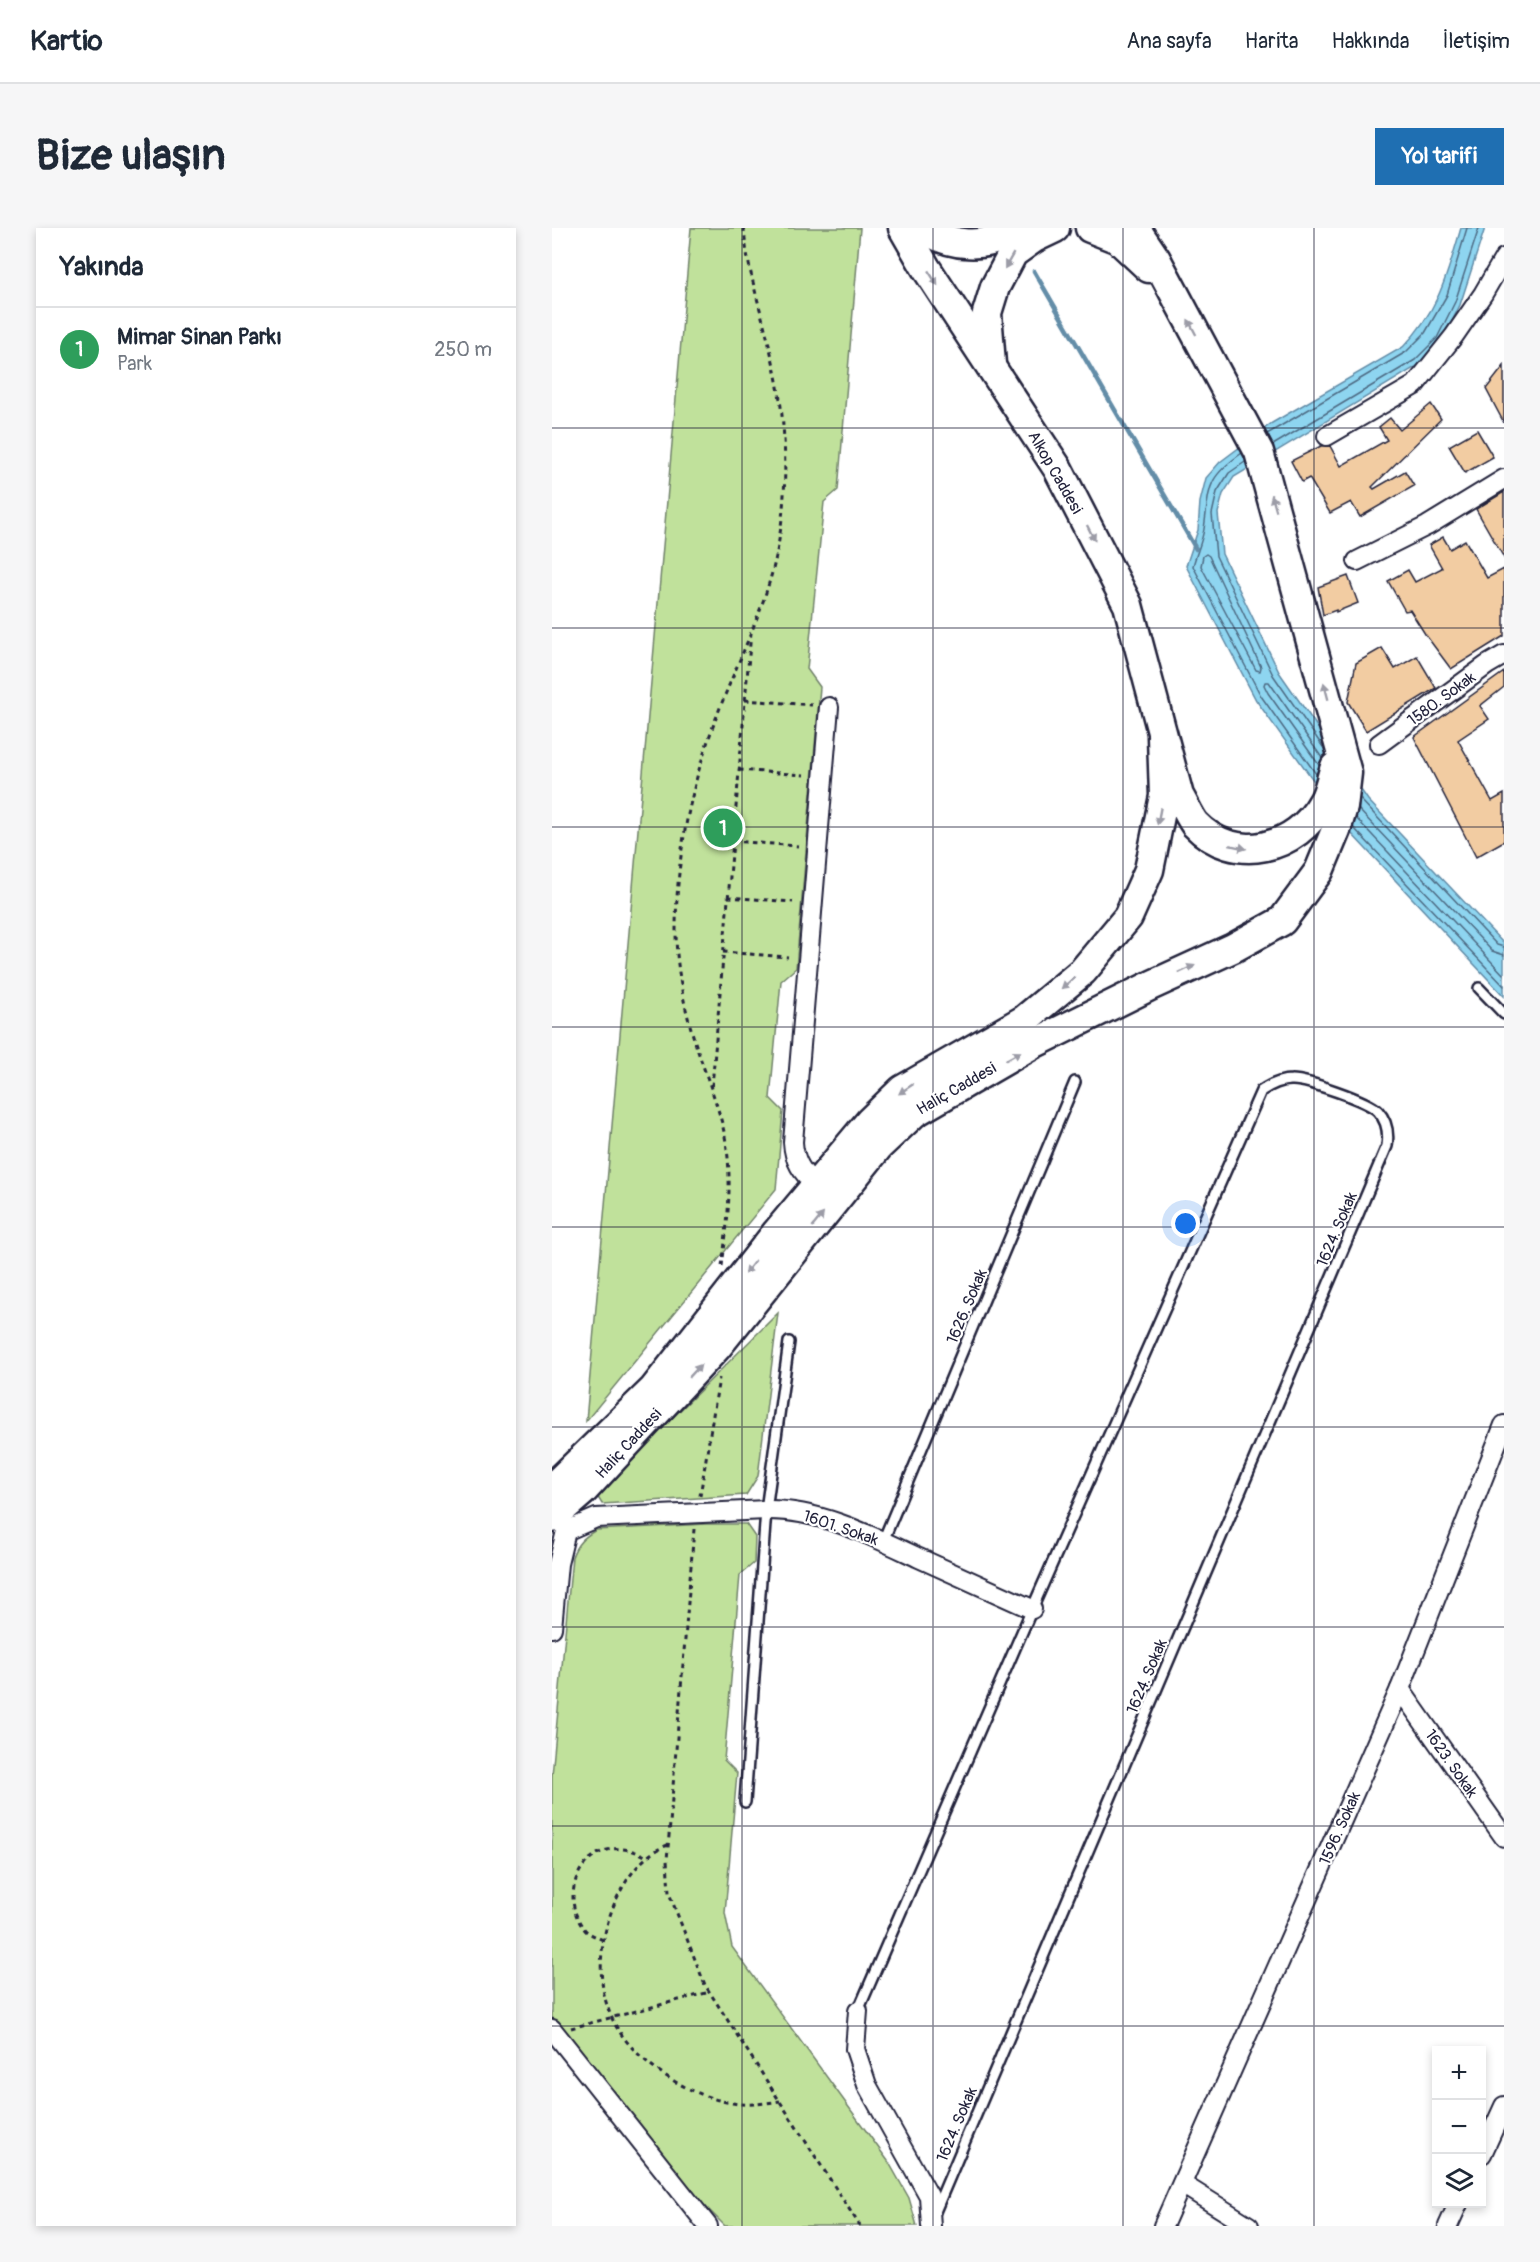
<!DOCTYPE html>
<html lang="tr">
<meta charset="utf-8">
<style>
body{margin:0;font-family:Pangolin,sans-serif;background:#f6f6f7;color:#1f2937}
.controls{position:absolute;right:18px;bottom:18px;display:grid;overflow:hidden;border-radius:0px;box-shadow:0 3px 9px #0003}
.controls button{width:54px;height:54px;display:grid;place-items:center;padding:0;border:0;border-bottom:2px solid #e0e1e3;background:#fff;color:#1f2937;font:30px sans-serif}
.you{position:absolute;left:634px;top:996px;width:21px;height:21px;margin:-15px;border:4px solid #fff;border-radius:50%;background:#1a73e8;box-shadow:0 0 0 9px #1a73e833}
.badge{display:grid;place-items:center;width:39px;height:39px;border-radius:50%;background:#1f6fb2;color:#fff;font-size:20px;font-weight:700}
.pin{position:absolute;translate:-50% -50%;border:3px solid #fff;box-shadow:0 2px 6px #0006}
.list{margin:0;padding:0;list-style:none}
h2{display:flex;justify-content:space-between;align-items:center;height:78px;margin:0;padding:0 24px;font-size:26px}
h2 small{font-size:20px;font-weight:400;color:#747a83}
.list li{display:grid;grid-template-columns:39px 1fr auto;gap:18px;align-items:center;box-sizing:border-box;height:84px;padding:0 24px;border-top:2px solid #e0e1e3}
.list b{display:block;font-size:22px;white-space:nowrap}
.list p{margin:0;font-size:20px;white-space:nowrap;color:#747a83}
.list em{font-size:20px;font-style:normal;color:#747a83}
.icon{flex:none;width:33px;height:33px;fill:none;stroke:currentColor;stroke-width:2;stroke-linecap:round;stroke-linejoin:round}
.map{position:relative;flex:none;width:952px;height:1998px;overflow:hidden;border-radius:0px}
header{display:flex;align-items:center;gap:36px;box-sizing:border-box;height:84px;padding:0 30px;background:#fff;border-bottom:2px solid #e0e1e3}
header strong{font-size:28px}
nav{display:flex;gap:33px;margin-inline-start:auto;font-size:21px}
.intro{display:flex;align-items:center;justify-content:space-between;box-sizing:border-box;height:144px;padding:0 36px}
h1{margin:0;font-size:42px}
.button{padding:15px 27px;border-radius:0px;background:#1f6fb2;color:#fff;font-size:21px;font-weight:700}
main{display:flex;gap:36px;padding:0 36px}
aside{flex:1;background:#fff;border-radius:0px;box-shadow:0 3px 9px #0003}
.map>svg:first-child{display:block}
.green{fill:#c0e19b;stroke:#71826b;stroke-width:1.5}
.water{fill:#8ed5f0;stroke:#638da8;stroke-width:1.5}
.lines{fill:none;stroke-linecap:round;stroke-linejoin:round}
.shore{stroke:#4d6a83;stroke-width:1.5}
.stream{stroke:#638da8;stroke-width:4.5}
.building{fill:#f2cca2;stroke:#22223b;stroke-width:1.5}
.service-casing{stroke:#22223b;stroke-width:14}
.minor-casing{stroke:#22223b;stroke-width:22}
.primary-casing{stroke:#22223b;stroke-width:33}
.path{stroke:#22223b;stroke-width:3;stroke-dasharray:4.5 4.5;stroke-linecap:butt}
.service{stroke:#fff;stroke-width:9}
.minor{stroke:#fff;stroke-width:18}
.primary{stroke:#fff;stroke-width:28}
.oneway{fill:#9c9ca7}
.grid{fill:none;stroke:#22223b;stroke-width:1.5;stroke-opacity:0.55}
.labels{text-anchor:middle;stroke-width:4.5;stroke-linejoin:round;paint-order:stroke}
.street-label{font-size:16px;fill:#22223b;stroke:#fff}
</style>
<header>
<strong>Kartio</strong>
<nav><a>Ana sayfa</a><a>Harita</a><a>Hakkında</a><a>İletişim</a></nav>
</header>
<div class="intro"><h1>Bize ulaşın</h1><a class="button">Yol tarifi</a></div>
<main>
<aside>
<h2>Yakında<small></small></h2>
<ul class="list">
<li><span class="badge" style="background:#2e9e5b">1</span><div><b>Mimar Sinan Parkı</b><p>Park</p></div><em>250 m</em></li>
</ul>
</aside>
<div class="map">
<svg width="952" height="1998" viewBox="0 0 952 1998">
<rect width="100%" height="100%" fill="#fff"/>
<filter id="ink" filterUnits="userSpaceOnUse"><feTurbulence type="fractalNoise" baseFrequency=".0167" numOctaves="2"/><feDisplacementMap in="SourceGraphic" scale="12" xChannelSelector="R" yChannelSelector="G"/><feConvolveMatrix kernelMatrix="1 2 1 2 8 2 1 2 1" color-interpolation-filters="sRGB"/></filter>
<g filter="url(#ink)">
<!-- green -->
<g class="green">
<polygon points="139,0 308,0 286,262 272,274 255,441 268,459 244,740 229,753 218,870 231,883 224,961 34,1193"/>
<polygon points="226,1085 206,1248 194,1267 50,1276 44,1266"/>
<path d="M154,1296H194L203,1309L202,1335L188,1347L172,1532L185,1545L173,1685L180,1719L336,1933L357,1970L365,1998H173L150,1975L0,1789V1548L20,1329C25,1315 32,1309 44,1302Z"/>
</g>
<!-- water -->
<path class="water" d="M909,0H933L908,77L890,113L867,137L682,249L671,266L666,285L670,326L727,444L816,572L952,716V768L799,605L704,472L634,338L646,302L648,274L654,250L668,234L720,195L851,119C887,82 895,47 909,0Z"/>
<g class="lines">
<!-- shore -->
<g class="shore">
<polyline points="715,206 854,124 873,105 895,67 915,0"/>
<polyline points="721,217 863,132 885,110 903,74 927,0"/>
<path d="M690,225C653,251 658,260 652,301C650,314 644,326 641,338L709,468L764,546"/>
<polyline points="693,234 677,245 665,264 660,286 664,328 721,447 771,519"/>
<polygon points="654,326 657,328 709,439 708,443 704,442 649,338 651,328"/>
<polyline points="767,537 716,465 712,457 713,454 717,454 770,530"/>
<polyline points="808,571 945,717 952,719"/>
<polyline points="807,582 940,723 952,727"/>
<polyline points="804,590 952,747"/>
<polyline points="801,599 952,758"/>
</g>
<!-- stream -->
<polyline class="stream" points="482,43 644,321"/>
</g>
<!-- building -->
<g class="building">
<polygon points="952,138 952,195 934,161"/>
<polygon points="879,176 889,191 820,259 822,261 853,243 862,258 808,289 799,274 778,285 757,250 750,254 739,233 769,218 778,218 789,238 835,212 827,199 838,190 848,202"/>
<polygon points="925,202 941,229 913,245 897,218"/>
<polygon points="952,264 952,330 924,281"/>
<polygon points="891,309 898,321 913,312 935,350 952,341 952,408 899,441 873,406 858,382 853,383 836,353 856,342 863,354 890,340 877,317"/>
<polygon points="796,348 806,375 784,384 784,382 771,387 766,359"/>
<polygon points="830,420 843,441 865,428 884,460 814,503 796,474 804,435"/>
<polygon points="952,444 952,459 928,478 937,491 906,512 940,573 952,566 952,613 924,629 862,509"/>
</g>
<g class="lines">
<!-- service casing -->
<g class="service-casing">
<g id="service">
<polyline points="927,760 952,786"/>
<polyline points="331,1313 523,854"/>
<polyline points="193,1574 214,1282 237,1114"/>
<path d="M306,1783L480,1381L709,863C718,857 727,852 739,852C754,851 816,873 826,883C835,893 837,905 835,918L382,1986"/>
</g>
</g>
<!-- minor casing -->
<g class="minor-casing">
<g id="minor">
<polyline points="775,208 863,157 902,108 931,66 952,30"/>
<polyline points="805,333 875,298 952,251"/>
<polyline points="827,516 935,437 952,427"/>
<path d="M264,957C250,945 242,933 241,914L277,479"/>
<path d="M0,1400L6,1336L14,1303L44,1290L214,1282C267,1281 320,1308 367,1330C405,1347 443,1364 480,1381"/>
<polyline points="848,1461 952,1609"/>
<polyline points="306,1783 303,1821 315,1857 377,1968 379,1998"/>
<polyline points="0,1801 156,1998"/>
<polyline points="930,1926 952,1878"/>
<polyline points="630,1956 697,1998"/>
<polyline points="611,1998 848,1461 952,1197"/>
<polyline points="896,1998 906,1976"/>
</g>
</g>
<!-- primary casing -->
<g class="primary-casing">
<g id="primary">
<path d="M351,0L374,40L506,241L576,377L627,568C632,576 637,588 643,596C683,638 745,621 771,574C777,564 779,550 783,539"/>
<path d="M372,0C395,17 437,24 459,0"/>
<polyline points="538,0 566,11 597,40"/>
<polyline points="439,136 435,85 443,59 461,25 482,10 503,0"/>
<polyline points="0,1260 102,1161 225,1004 318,893 350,862 472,792 531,743 576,689 597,642 612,568 610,509"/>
<polyline points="0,1290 30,1264 165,1119 327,918 362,885 481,816 600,757 681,720 730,693 767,643 784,602 791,579 795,545 707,224 604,31 583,0"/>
</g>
</g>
<!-- path -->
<g class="path">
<polyline points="193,472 260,477"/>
<polyline points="187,542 252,547"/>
<polyline points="181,613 246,618"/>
<polyline points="176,669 241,674"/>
<polyline points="171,724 236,729"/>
<polyline points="160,858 199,404"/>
<path d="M170,1038C175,1000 180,959 175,921C171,889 158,859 148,829C134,789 124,744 124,703C124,631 138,560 163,493C184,435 218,373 227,312C237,251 234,186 219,125C210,84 195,43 192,0"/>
<polyline points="148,1268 167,1150"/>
<polyline points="142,1301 115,1632 117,1665 153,1757 308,1998"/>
<path d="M116,1617C91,1626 75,1649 64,1672C48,1708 43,1751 59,1788C78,1833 140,1871 187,1876C200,1877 215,1875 228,1873"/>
<path d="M51,1712C45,1709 39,1707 34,1703C0,1665 37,1597 95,1629"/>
<polyline points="19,1800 158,1764"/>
</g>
<!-- service -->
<use href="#service" class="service"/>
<!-- minor -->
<use href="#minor" class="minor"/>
<!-- primary -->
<use href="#primary" class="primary"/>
</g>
<!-- one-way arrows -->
<defs><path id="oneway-solid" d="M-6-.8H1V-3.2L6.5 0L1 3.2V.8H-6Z" transform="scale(1.5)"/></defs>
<g class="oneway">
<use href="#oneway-solid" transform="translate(457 33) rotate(120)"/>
<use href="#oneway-solid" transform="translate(381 50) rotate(57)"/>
<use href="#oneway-solid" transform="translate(640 99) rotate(-118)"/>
<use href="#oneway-solid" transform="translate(722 275) rotate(-106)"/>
<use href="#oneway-solid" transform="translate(539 305) rotate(63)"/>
<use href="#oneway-solid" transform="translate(774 463) rotate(-105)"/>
<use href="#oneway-solid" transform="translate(607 588) rotate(101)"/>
<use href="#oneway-solid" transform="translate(686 619) rotate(12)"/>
<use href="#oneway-solid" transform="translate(635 741) rotate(-25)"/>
<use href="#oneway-solid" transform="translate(516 755) rotate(140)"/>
<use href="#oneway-solid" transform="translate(461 828) rotate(-29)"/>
<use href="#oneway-solid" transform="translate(354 861) rotate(146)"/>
<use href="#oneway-solid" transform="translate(266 992) rotate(-51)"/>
<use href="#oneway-solid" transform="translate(198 1039) rotate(128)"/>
<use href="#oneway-solid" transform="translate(143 1143) rotate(-47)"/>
</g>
</g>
<!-- grid -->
<path class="grid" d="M190,0V1998M381,0V1998M571,0V1998M762,0V1998M0,200H952M0,400H952M0,599H952M0,799H952M0,999H952M0,1199H952M0,1399H952M0,1598H952M0,1798H952"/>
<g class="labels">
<!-- street labels -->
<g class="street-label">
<text transform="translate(504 244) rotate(60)" y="6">Alkop Caddesi</text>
<text transform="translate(889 470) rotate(-36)" y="6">1580. Sokak</text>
<text transform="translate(404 860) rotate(-30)" y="6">Haliç Caddesi</text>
<text transform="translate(784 1001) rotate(-67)" y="6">1624. Sokak</text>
<text transform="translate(414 1078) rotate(-67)" y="6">1626. Sokak</text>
<text transform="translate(76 1215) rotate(-47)" y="6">Haliç Caddesi</text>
<text transform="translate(289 1299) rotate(19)" y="6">1601. Sokak</text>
<text transform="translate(594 1448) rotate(-67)" y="6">1624. Sokak</text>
<text transform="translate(900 1535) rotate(55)" y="6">1623. Sokak</text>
<text transform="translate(787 1600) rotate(-66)" y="6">1596. Sokak</text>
<text transform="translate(404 1896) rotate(-67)" y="6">1624. Sokak</text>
</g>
</g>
</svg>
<div class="controls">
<button>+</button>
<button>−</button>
<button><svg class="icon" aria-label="layers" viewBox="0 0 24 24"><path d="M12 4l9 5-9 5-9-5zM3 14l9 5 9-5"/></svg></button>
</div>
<div class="you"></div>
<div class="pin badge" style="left:171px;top:600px;background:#2e9e5b">1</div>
</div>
</main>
